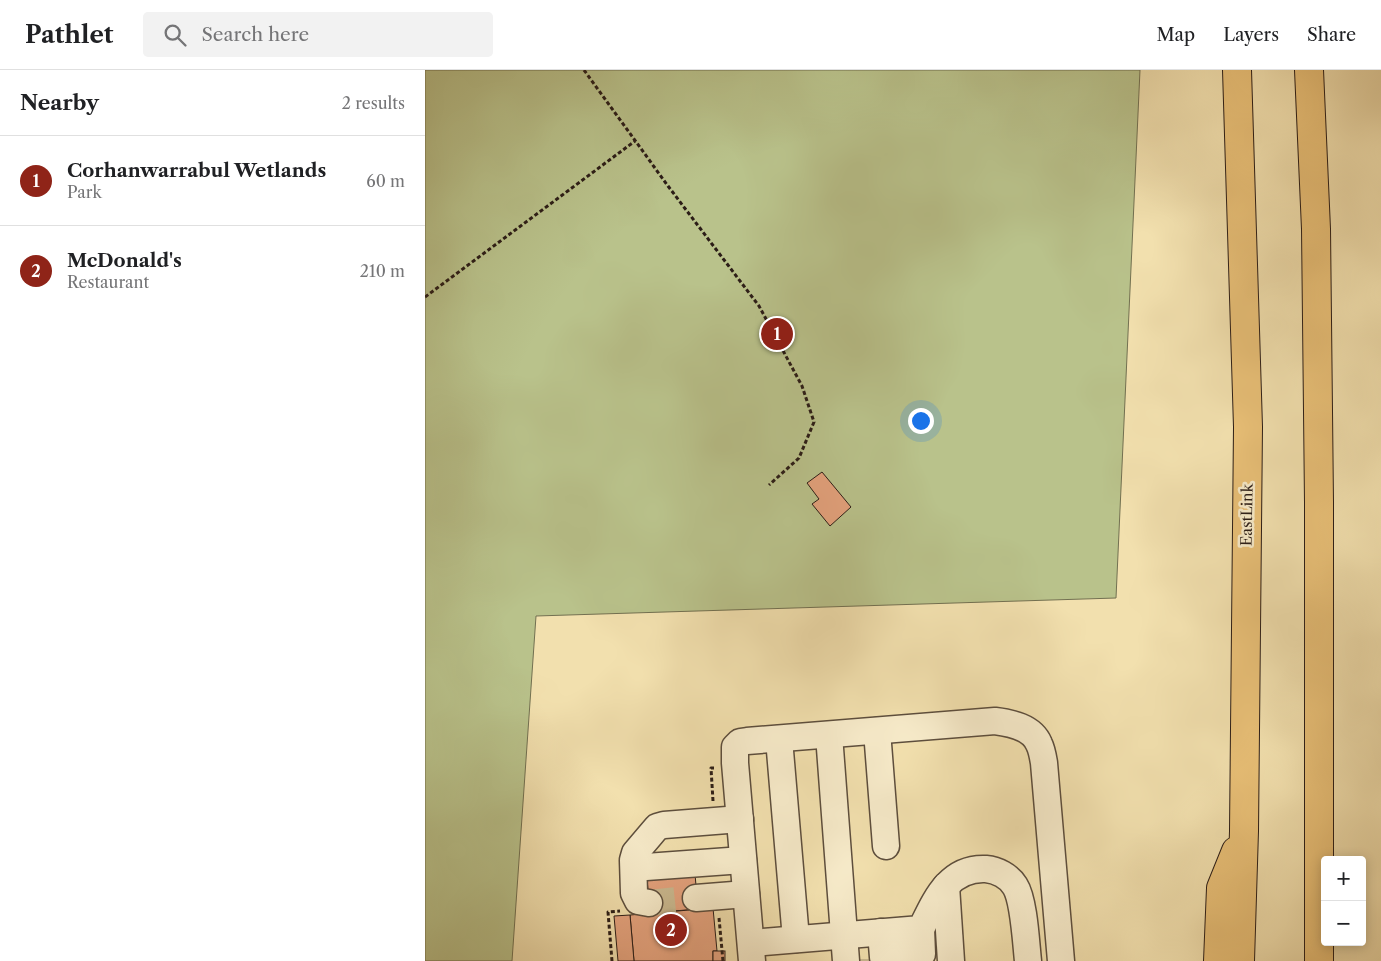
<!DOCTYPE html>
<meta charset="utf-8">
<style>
body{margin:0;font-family:"Libre Caslon Text",serif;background:#f2f2f2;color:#202124}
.controls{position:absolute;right:15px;bottom:15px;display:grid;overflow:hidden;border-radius:5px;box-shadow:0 2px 12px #0003}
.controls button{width:45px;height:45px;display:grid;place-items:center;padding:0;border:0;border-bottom:1px solid #e0e0e0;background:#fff;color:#202124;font:25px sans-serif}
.you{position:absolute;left:495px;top:350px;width:18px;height:18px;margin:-12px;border:4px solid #fff;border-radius:50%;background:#1a73e8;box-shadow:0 0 0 8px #1a73e833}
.badge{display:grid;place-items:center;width:32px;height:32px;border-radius:50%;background:#8f2418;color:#fff;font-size:16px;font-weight:700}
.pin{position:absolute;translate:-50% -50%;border:2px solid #fff;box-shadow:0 1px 5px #0006}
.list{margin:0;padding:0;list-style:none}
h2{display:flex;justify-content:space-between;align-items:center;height:65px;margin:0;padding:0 20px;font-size:21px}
h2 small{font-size:16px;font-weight:400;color:#757577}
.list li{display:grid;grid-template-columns:32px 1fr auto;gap:15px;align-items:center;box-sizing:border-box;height:90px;padding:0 20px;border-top:1px solid #e0e0e0}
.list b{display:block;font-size:19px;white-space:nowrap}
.list p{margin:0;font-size:16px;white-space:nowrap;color:#757577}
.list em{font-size:16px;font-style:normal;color:#757577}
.icon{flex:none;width:28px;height:28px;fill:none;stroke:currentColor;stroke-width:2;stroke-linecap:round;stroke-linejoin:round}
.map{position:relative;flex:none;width:956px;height:891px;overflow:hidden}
header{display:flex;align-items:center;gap:30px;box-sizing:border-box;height:70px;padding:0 25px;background:#fff;border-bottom:1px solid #e0e0e0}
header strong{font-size:24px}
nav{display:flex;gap:28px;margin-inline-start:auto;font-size:18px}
.search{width:350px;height:45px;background:#f2f2f2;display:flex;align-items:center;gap:12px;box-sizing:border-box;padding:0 18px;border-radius:5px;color:#757577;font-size:19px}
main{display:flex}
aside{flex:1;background:#fff}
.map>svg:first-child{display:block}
.green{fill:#b9c28b;stroke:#727051}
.building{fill:#e4a27d;stroke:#2b1d17}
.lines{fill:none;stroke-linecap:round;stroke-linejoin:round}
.minor-tunnel{stroke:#cab990;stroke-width:26;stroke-dasharray:26 13;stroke-linecap:butt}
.minor-casing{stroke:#5d4e3d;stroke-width:29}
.highway-casing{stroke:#2b1d17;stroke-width:30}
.path{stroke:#2b1d17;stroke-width:3;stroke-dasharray:4 2.5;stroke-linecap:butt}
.minor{stroke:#f7ebca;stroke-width:26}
.highway{stroke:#e9c077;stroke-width:28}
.labels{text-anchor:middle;stroke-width:5;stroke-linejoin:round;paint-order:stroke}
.street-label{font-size:15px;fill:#2b1d17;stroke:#f7ebca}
</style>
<header>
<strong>Pathlet</strong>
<div class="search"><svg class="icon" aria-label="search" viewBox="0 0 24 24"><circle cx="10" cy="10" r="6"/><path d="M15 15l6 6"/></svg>Search here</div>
<nav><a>Map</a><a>Layers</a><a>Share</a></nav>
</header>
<main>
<aside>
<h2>Nearby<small>2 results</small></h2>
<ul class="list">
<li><span class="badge">1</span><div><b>Corhanwarrabul Wetlands</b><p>Park</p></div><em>60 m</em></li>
<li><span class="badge">2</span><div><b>McDonald's</b><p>Restaurant</p></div><em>210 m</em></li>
</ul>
</aside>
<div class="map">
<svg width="956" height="891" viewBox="0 0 956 891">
<rect width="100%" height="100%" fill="#f2e0ae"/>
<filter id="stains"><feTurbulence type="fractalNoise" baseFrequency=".004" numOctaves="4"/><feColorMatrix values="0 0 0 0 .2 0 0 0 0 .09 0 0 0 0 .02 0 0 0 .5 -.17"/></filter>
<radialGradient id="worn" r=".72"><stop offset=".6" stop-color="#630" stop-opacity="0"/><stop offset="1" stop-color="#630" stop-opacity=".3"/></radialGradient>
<!-- green -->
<polygon class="green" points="0,0 715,0 691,528 111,546 87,891 0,891"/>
<!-- building -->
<g class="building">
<polygon points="397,402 426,437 405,456 387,434 394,429 382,413"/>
<polygon points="270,804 273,839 225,843 222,809"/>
<polygon points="288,838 292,881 288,881 288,891 209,891 205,845"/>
<polygon points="205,845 209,891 193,891 189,846"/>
<rect x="288" y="881" width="12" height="10"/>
</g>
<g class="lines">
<!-- minor-tunnel -->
<g class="minor-tunnel">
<polyline points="224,833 271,828"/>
<polyline points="440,889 440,891"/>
</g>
<!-- minor casing -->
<g class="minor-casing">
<g id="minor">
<polyline points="452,661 461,776"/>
<polyline points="404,665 421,891"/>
<polyline points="354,669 371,869"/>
<polyline points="221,797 318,790"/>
<polyline points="521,816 526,891"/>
<polyline points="271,828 321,824"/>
<polyline points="224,833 213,831 209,823 208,790 210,783 227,763 232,757 239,755 315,749"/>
<polyline points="496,859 497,884"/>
<polyline points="477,861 478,885"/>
<polyline points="456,862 458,887"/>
<path d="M326,873L496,859C510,831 523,797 561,799C572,800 584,806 590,816C599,830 601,873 603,891"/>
<path d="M327,891L310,693V677L315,672L322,671L570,651C586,653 607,657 614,674C617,680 618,687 619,693L636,891"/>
</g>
</g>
<!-- highway casing -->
<g class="highway-casing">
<g id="highway">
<polyline points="812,0 823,357 819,761 815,891"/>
<polyline points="884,0 891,159 894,432 894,891"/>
<polyline points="793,891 796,818 811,781"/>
</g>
</g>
<!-- path -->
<g class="path">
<polyline points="159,0 243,116 334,236 377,316 389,352 374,388 344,415"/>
<polyline points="0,227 210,71"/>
<polyline points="288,731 286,698 289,698"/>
<polyline points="294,848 298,891"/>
<polyline points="187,891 183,842 195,841"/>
</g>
<!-- minor -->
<use href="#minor" class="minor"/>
<!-- highway -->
<use href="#highway" class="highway"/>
</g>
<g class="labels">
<!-- street labels -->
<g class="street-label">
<text transform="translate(822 445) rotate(-89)" y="5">EastLink</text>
</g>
</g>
<rect width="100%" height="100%" filter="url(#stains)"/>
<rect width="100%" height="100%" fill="url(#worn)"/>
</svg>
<div class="controls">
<button>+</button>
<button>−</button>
</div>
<div class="you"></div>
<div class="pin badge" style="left:352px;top:264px">1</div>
<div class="pin badge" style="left:246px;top:860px">2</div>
</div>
</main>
